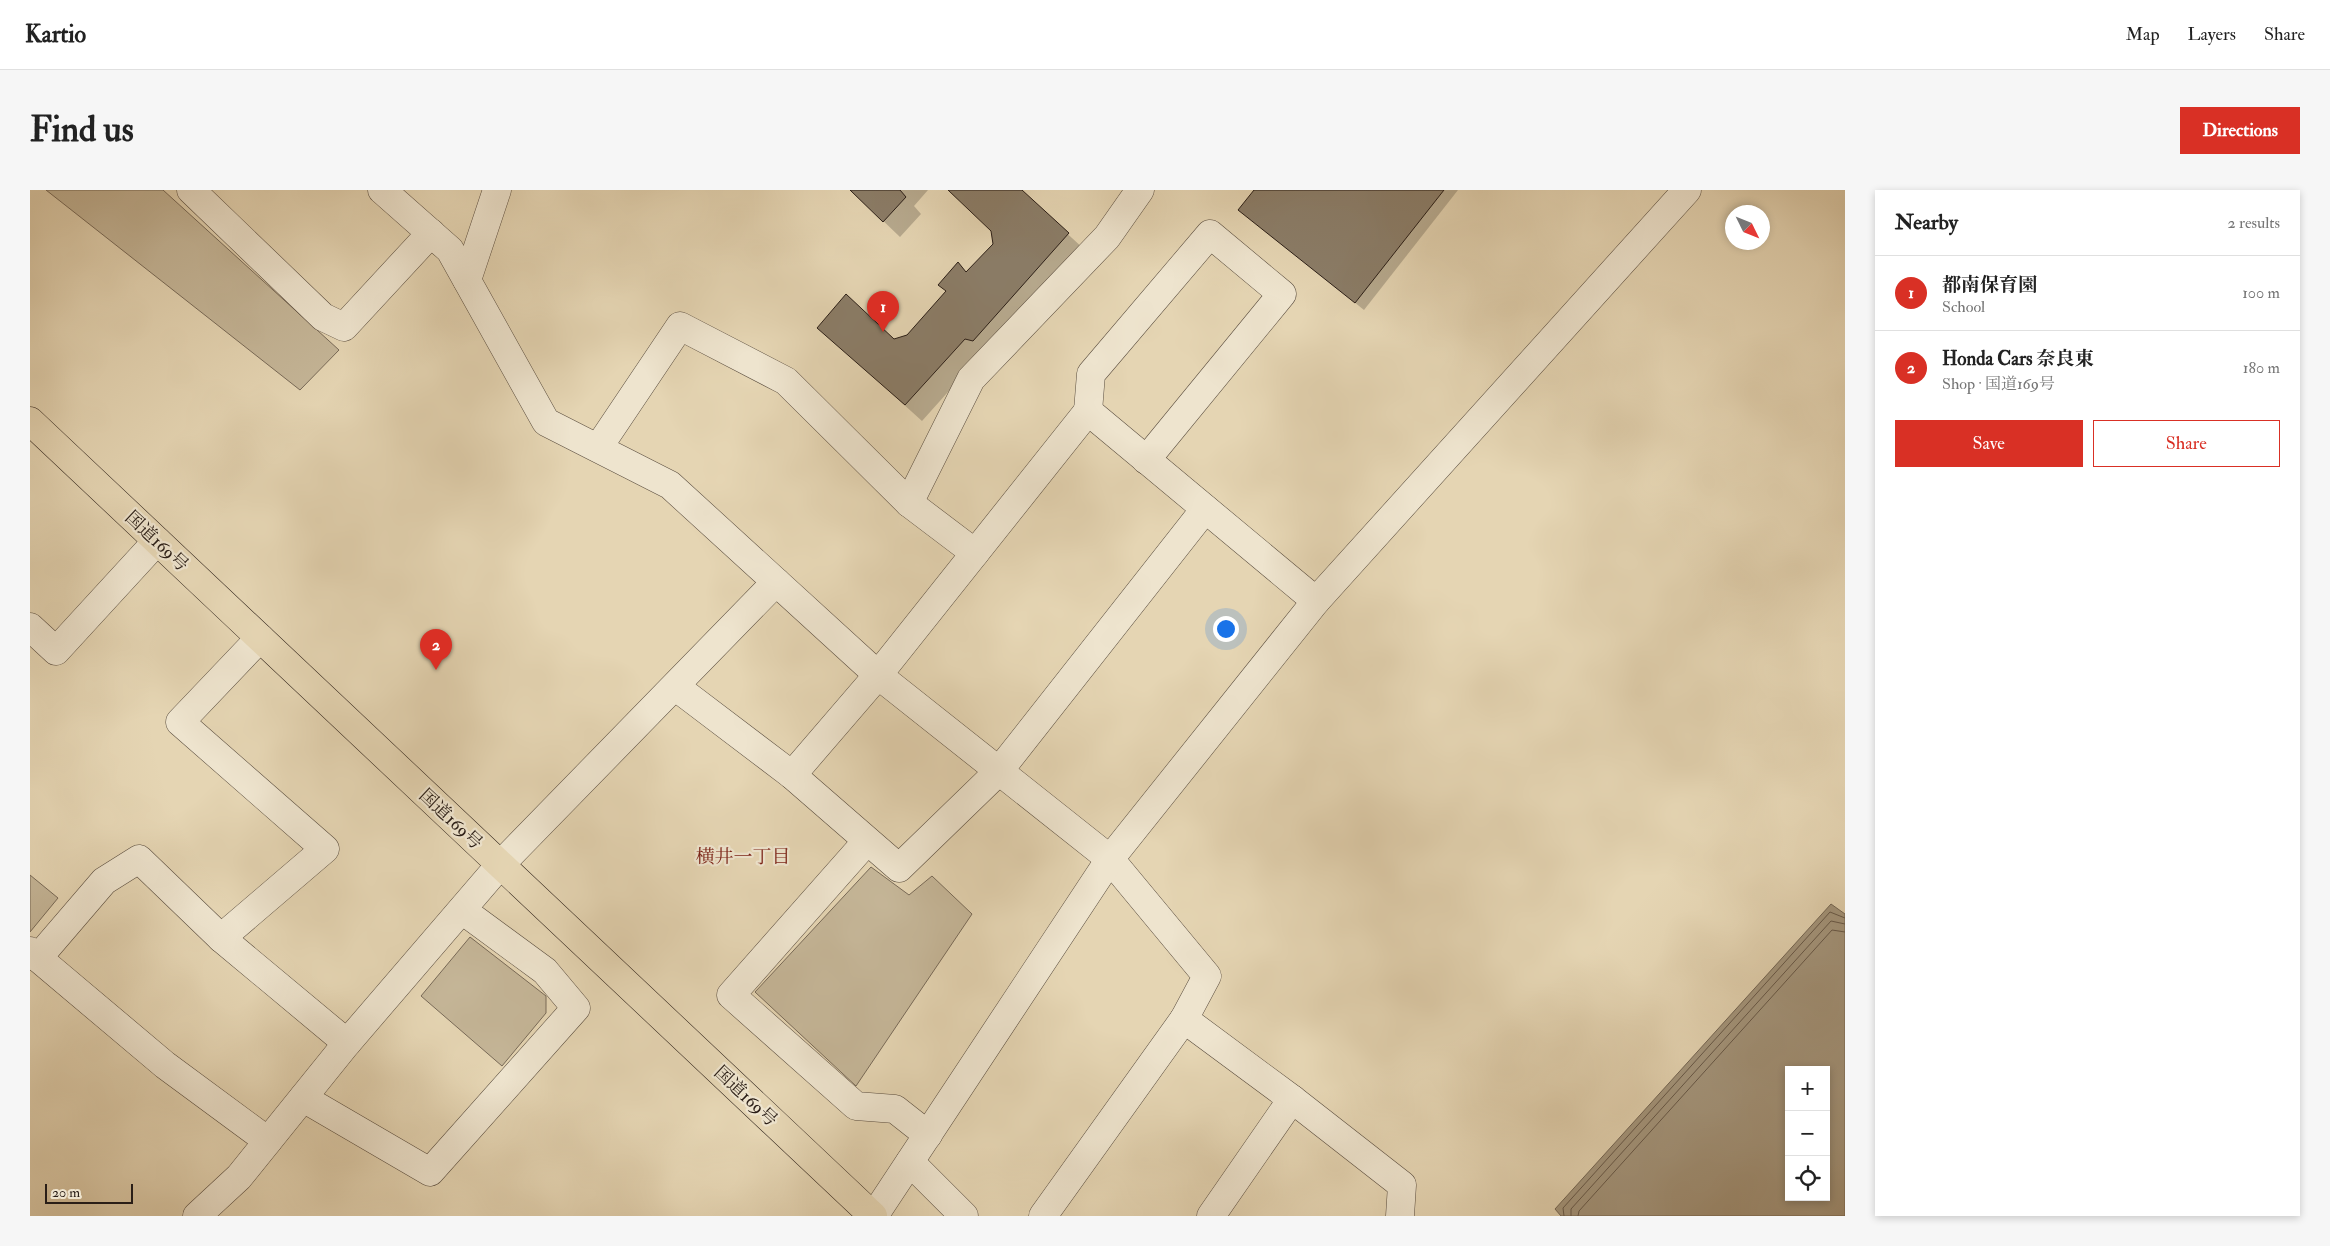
<!DOCTYPE html>
<meta charset="utf-8">
<style>
body{margin:0;font-family:"IM FELL Double Pica","Noto Serif JP",serif;background:#f6f6f6;color:#222}
.controls{position:absolute;right:15px;bottom:15px;display:grid;overflow:hidden;border-radius:0px;box-shadow:0 2px 8px #0003}
.controls button{width:45px;height:45px;display:grid;place-items:center;padding:0;border:0;border-bottom:1px solid #e0e0e0;background:#fff;color:#222;font:25px sans-serif}
.compass{position:absolute;left:1695px;top:15px;width:45px;height:45px;border-radius:50%;background:#fff;box-shadow:0 2px 8px #0003;rotate:133deg}
.scale{position:absolute;left:15px;bottom:12px;width:88px;box-sizing:border-box;padding-left:5px;border:2px solid #2a1e17;border-top:0;font-size:14px;line-height:18px;white-space:nowrap;color:#2a1e17;-webkit-text-stroke:4px #eee4ce;paint-order:stroke}
.you{position:absolute;left:1195px;top:438px;width:18px;height:18px;margin:-12px;border:4px solid #fff;border-radius:50%;background:#1a73e8;box-shadow:0 0 0 8px #1a73e833}
.badge{display:grid;place-items:center;width:32px;height:32px;border-radius:50%;background:#d93025;color:#fff;font-size:16px;font-weight:700}
.pin{position:absolute;translate:-50% -41px;filter:drop-shadow(0 1px 2px #0008)}
.pin::after{content:'';position:absolute;top:26px;width:18px;height:15px;background:inherit;clip-path:polygon(0 0,100% 0,50% 100%)}
.list{margin:0;padding:0;list-style:none}
h2{display:flex;justify-content:space-between;align-items:center;height:65px;margin:0;padding:0 20px;font-size:21px}
h2 small{font-size:16px;font-weight:400;color:#767676}
.list li{display:grid;grid-template-columns:32px 1fr auto;gap:15px;align-items:center;box-sizing:border-box;height:75px;padding:0 20px;border-top:1px solid #e0e0e0}
.list b{display:block;font-size:19px;white-space:nowrap}
.list p{margin:0;font-size:16px;white-space:nowrap;color:#767676}
.list em{font-size:16px;font-style:normal;color:#767676}
.actions{display:flex;gap:10px;padding:15px 20px}
.actions a{flex:1;padding:11px 0;border:1px solid #d93025;border-radius:0px;text-align:center;font-size:18px;color:#d93025}
.actions .main{background:#d93025;color:#fff}
.icon{flex:none;width:28px;height:28px;fill:none;stroke:currentColor;stroke-width:2;stroke-linecap:round;stroke-linejoin:round}
.map{position:relative;flex:none;width:1815px;height:1026px;overflow:hidden;border-radius:0px}
header{display:flex;align-items:center;gap:30px;box-sizing:border-box;height:70px;padding:0 25px;background:#fff;border-bottom:1px solid #e0e0e0}
header strong{font-size:24px}
nav{display:flex;gap:28px;margin-inline-start:auto;font-size:18px}
.intro{display:flex;align-items:center;justify-content:space-between;box-sizing:border-box;height:120px;padding:0 30px}
h1{margin:0;font-size:35px}
.button{padding:12px 22px;border-radius:0px;background:#d93025;color:#fff;font-size:18px;font-weight:700}
main{display:flex;gap:30px;padding:0 30px}
aside{flex:1;background:#fff;border-radius:0px;box-shadow:0 2px 8px #0003}
.map>svg:first-child{display:block}
.green{fill:#c5b698;stroke:#786a58}
.water{fill:#a5977e;stroke:#746755;fill-rule:evenodd}
.shadow{fill:#0003}
.lines{fill:none;stroke-linecap:round;stroke-linejoin:round}
.shore{stroke:#685a4a;stroke-width:1}
.building{fill:#8b7d68;stroke:#2a1e17}
.minor-casing{stroke:#594c3e;stroke-width:29}
.highway-casing{stroke:#2a1e17;stroke-width:29}
.minor{stroke:#eee4ce;stroke-width:28}
.highway{stroke:#e5d5b3;stroke-width:28}
.labels{text-anchor:middle;stroke-width:4.5;stroke-linejoin:round;paint-order:stroke}
.street-label{font-size:18px;fill:#2a1e17;stroke:#eee4ce}
.neighbourhood-label{font-size:19px;fill:#7a1f14;stroke:#eee4ce}
</style>
<header>
<strong>Kartio</strong>
<nav><a>Map</a><a>Layers</a><a>Share</a></nav>
</header>
<div class="intro"><h1>Find us</h1><a class="button">Directions</a></div>
<main>
<div class="map">
<svg width="1815" height="1026" viewBox="0 0 1815 1026">
<rect width="100%" height="100%" fill="#e5d5b3"/>
<filter id="stains"><feTurbulence type="fractalNoise" baseFrequency=".004" numOctaves="4"/><feColorMatrix values="0 0 0 0 .2 0 0 0 0 .09 0 0 0 0 .02 0 0 0 .5 -.17"/></filter>
<radialGradient id="worn" r=".72"><stop offset=".6" stop-color="#630" stop-opacity="0"/><stop offset="1" stop-color="#630" stop-opacity=".3"/></radialGradient>
<!-- green -->
<g class="green">
<polygon points="16,0 133,0 309,160 270,200"/>
<polygon points="841,677 879,705 902,686 942,724 826,896 725,802"/>
<polygon points="0,685 28,708 0,742"/>
<polygon points="440,747 516,806 516,823 472,876 391,806"/>
</g>
<!-- water -->
<path class="water" d="M1801,714L1815,724V1026H1531L1525,1019ZM1759,880H1796V1007H1759Z"/>
<!-- shadow -->
<g class="shadow">
<polygon points="821,0 898,0 884,16 891,24 870,47"/>
<polygon points="918,0 990,0 1055,60 952,164 892,231 789,138 864,150 877,146 917,102 928,74 937,83 965,55 963,41"/>
<polygon points="1226,0 1428,0 1334,120 1210,20"/>
</g>
<g class="lines">
<!-- shore -->
<g class="shore">
<polyline points="1534,1026 1533,1018 1800,722 1815,728"/>
<polyline points="1541,1026 1541,1019 1801,731 1815,734"/>
<polyline points="1548,1026 1549,1021 1802,740 1815,742"/>
</g>
</g>
<!-- building -->
<g class="building">
<polygon points="820,0 870,0 876,7 853,32"/>
<polygon points="918,0 992,0 1039,43 943,151 935,149 875,215 787,138 816,104 864,149 877,145 916,101 908,95 928,72 936,82 963,54 961,41"/>
<polygon points="1224,0 1414,0 1325,113 1208,20"/>
</g>
<g class="lines">
<!-- minor casing -->
<g class="minor-casing">
<g id="minor">
<polyline points="161,0 293,127 314,137 401,43"/>
<polyline points="352,0 420,60 516,232 640,295 848,485 1080,669 1177,786 1154,829 1262,909 1372,995 1370,1026"/>
<polyline points="437,90 467,0"/>
<polyline points="1058,221 1061,184 1180,44 1252,104 1116,270"/>
<polyline points="568,258 650,136 756,191 879,313 945,363"/>
<polyline points="879,313 941,189 1077,47 1110,0"/>
<polyline points="0,437 26,461 127,351"/>
<polyline points="646,497 762,585 869,678 969,581 1175,319"/>
<polyline points="762,585 848,485 1058,221 1286,411"/>
<polyline points="837,651 701,805 826,916 865,919 898,945"/>
<polyline points="191,748 295,659 150,532 230,448"/>
<polyline points="0,761 8,768 74,691 109,669 191,748 317,853"/>
<polyline points="8,768 135,875 238,951"/>
<polyline points="273,908 400,982 546,818 515,781 432,720"/>
<polyline points="880,972 934,1026"/>
<polyline points="167,1026 209,987 317,853 470,675 746,392"/>
<polyline points="844,1026 1080,669 1286,411 1657,0"/>
<polyline points="1013,1026 1154,829"/>
<polyline points="1181,1026 1262,909"/>
</g>
</g>
<!-- highway casing -->
<g class="highway-casing">
<polyline id="highway" points="0,231 843,1026"/>
</g>
<!-- minor -->
<use href="#minor" class="minor"/>
<!-- highway -->
<use href="#highway" class="highway"/>
</g>
<g class="labels">
<!-- street labels -->
<g class="street-label">
<text transform="translate(127 351) rotate(43)" y="6">国道169号</text>
<text transform="translate(421 629) rotate(43)" y="6">国道169号</text>
<text transform="translate(716 906) rotate(43)" y="6">国道169号</text>
</g>
<!-- neighbourhood labels -->
<g class="neighbourhood-label">
<text x="713" y="673">横井一丁目</text>
</g>
</g>
<rect width="100%" height="100%" filter="url(#stains)"/>
<rect width="100%" height="100%" fill="url(#worn)"/>
</svg>
<div class="controls">
<button>+</button>
<button>−</button>
<button><svg class="icon" aria-label="locate" viewBox="0 0 24 24"><circle cx="12" cy="12" r="6"/><path d="M12 2v4M12 18v4M2 12h4M18 12h4"/></svg></button>
</div>
<svg class="compass" viewBox="-18 -18 36 36"><path d="M0-13l5 13h-10z" fill="#e53935"/><path d="M0 13l5-13h-10z" fill="#767676"/></svg>
<div class="scale">20 m</div>
<div class="you"></div>
<div class="pin badge" style="left:853px;top:142px">1</div>
<div class="pin badge" style="left:406px;top:480px">2</div>
</div>
<aside>
<h2>Nearby<small>2 results</small></h2>
<ul class="list">
<li><span class="badge">1</span><div><b>都南保育園</b><p>School</p></div><em>100 m</em></li>
<li><span class="badge">2</span><div><b>Honda Cars 奈良東</b><p>Shop · 国道169号</p></div><em>180 m</em></li>
</ul>
<div class="actions"><a class="main">Save</a><a>Share</a></div>
</aside>
</main>
